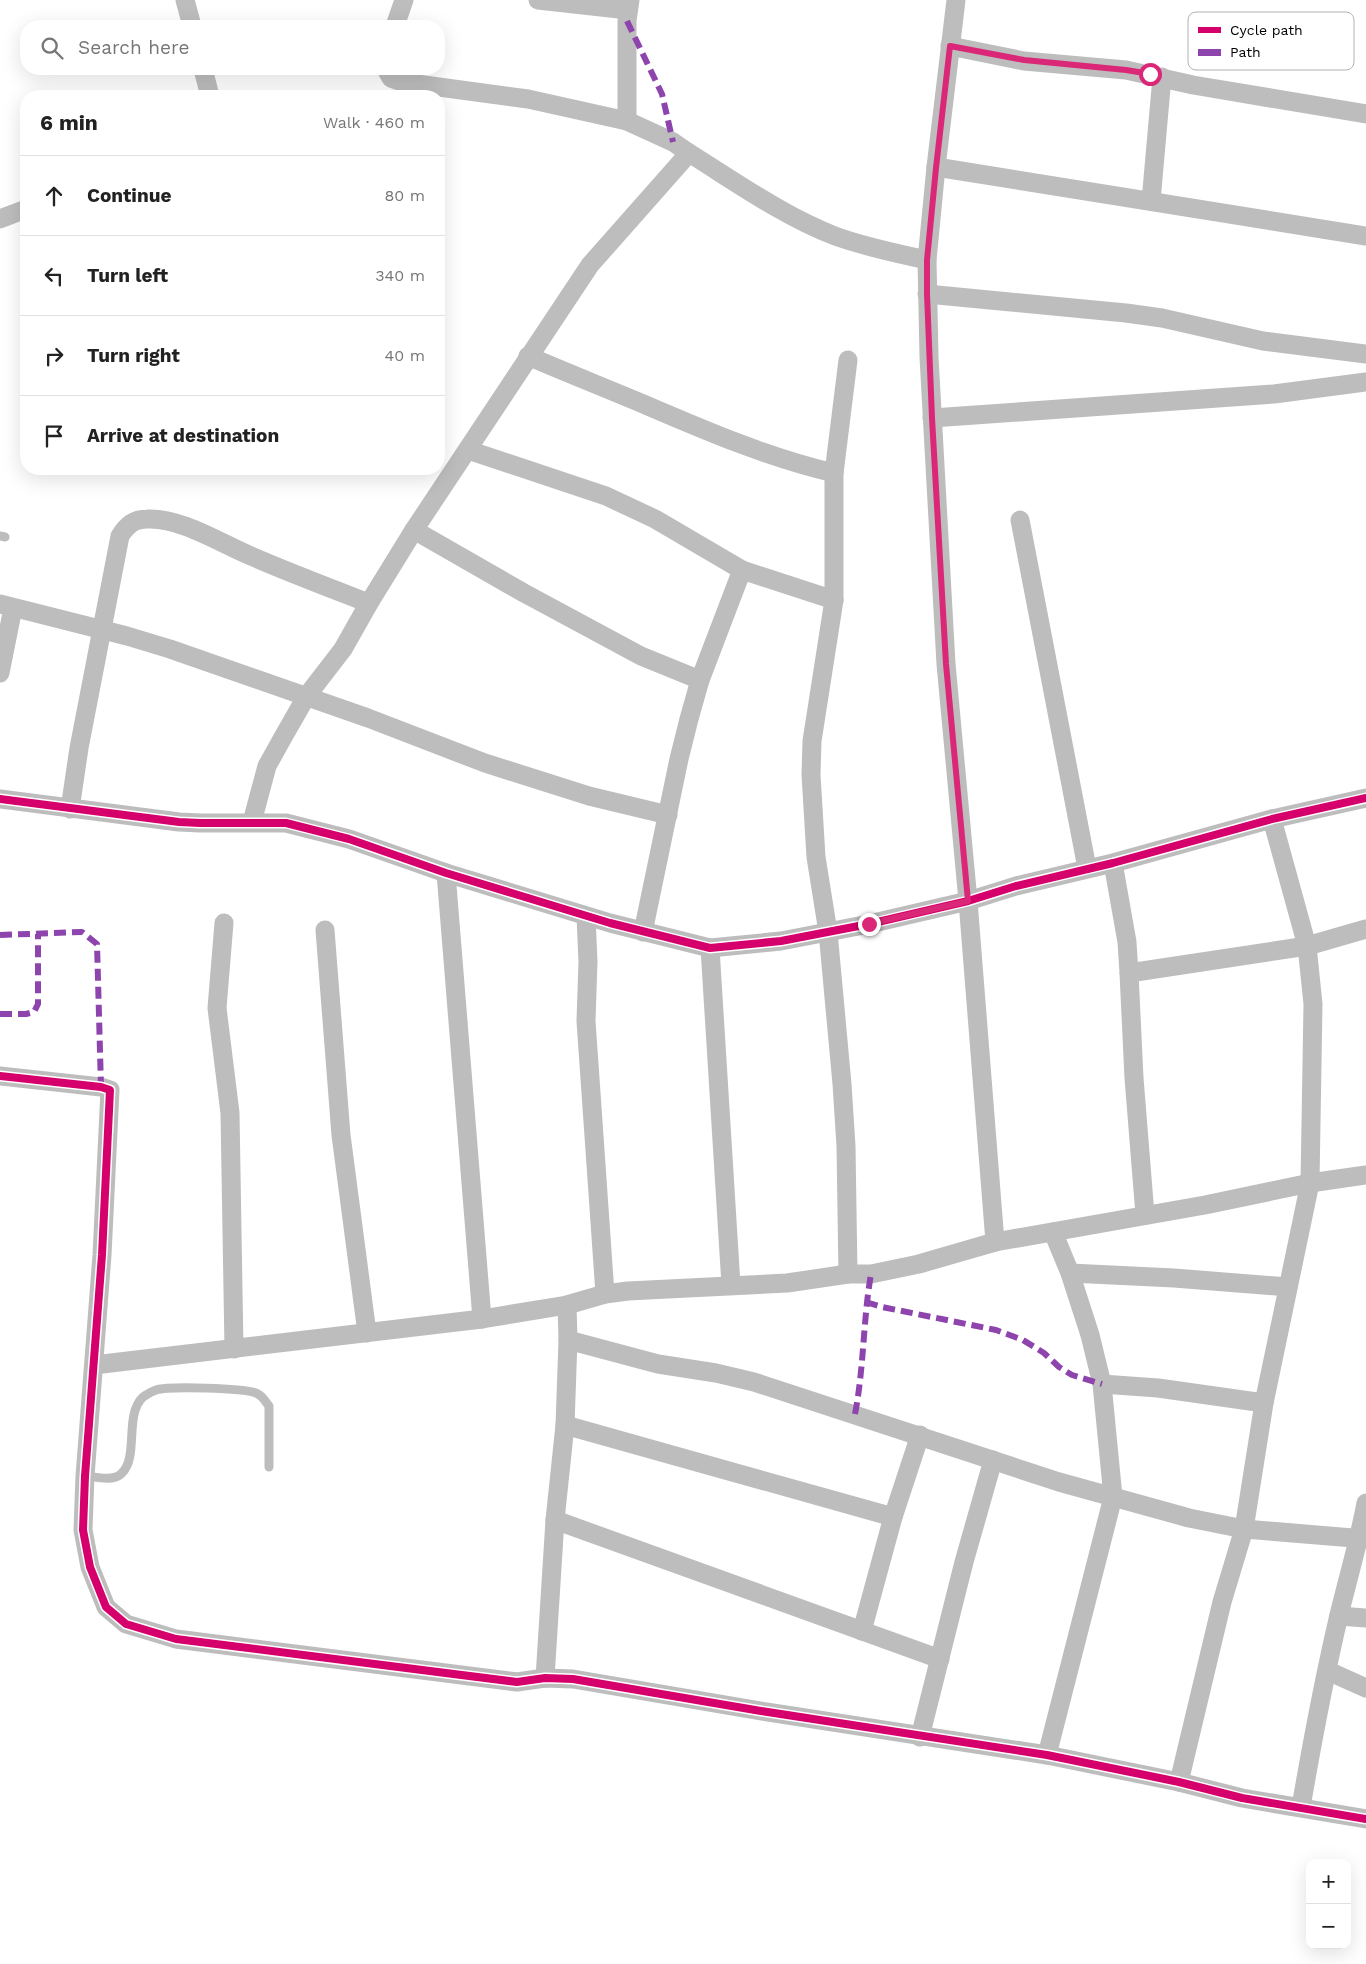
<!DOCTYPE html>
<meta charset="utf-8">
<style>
body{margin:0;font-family:"Work Sans",sans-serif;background:#f2f2f2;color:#222}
.controls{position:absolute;right:15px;bottom:15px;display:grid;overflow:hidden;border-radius:10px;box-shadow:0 5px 20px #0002}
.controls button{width:45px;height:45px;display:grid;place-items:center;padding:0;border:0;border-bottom:1px solid #e0e0e0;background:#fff;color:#222;font:25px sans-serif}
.stop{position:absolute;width:15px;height:15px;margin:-11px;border:4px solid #db2777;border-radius:50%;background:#fff}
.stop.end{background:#db2777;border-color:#fff;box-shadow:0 1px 5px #0008}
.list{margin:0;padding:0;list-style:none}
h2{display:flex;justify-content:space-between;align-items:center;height:65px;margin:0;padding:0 20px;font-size:21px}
h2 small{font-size:16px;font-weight:400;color:#767676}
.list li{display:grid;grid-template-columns:32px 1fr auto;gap:15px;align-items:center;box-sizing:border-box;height:80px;padding:0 20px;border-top:1px solid #e0e0e0}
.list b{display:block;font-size:19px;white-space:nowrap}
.list em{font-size:16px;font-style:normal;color:#767676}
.icon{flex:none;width:28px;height:28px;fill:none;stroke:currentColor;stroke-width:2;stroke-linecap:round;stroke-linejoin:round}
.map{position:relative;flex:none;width:1366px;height:1964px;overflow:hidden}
.search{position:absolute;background:#fff;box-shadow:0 5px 20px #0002;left:20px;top:20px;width:425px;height:55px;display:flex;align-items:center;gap:12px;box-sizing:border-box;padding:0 18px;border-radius:20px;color:#767676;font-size:19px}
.panel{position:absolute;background:#fff;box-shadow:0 5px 20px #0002;left:20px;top:90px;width:425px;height:385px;border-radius:20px}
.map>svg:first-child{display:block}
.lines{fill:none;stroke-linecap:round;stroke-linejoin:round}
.lane{stroke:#bdbdbd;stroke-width:9}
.street{stroke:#bdbdbd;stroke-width:19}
.quiet{stroke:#8e44ad;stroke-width:6;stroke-dasharray:12 6;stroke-linecap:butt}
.cycleway-casing{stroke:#fff;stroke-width:11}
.cycleway{stroke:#d6006c;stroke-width:8}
.route{stroke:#db2777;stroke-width:6}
.key{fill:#fff;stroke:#b2b2b2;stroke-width:1}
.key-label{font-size:14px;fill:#000}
</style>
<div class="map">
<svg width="1366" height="1964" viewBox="0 0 1366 1964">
<rect width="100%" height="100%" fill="#fff"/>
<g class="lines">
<!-- lane -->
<g class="lane">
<polyline points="0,536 5,537"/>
<path d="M85,1476C96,1477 114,1482 122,1473C139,1456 124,1415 143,1397C146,1395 153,1391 156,1390C169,1386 243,1388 256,1393C262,1395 265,1401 269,1406V1467"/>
</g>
<!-- street -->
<g class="street">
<polyline points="185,0 192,26"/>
<polyline points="538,0 628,10"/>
<polyline points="956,0 936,167 927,260 929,357 946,664 968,901 995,1242"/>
<polyline points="395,26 404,0"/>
<polyline points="950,46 1024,61 1126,70 1193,85 1366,114"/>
<polyline points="203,69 210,96"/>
<polyline points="386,69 391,78 402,82 528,99 627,121 673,142 689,153"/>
<polyline points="627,121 627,21 630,0"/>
<polyline points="936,167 1366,236"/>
<polyline points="1151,201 1162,77"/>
<polyline points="0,219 26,209"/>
<polyline points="927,294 1126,313 1162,318 1263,341 1366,354"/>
<path d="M528,356C565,372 603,387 641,403C704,430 766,457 834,473"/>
<polyline points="848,360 834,473 834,600 812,741 811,775 816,857 828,932 842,1084 846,1146 848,1274"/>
<polyline points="932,418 1274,394 1366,382"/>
<polyline points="468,450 606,496 655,519 742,570 700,680 689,719 679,759 643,932"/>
<polyline points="1020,520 1087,868"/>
<polyline points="414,530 524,593 641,656 700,680"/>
<polyline points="742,570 834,600"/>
<polyline points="0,604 127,636 170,649 368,718 485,763 589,796 668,815"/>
<polyline points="0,673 13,608"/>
<polyline points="0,799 179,822 200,823 286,823 349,839 446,873 610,923 710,948 781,941 869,924 968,901 1016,886 1113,863 1272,819 1366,798"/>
<path d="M70,809L79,748L120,536C127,525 134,519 147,519C180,517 222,544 251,556C290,573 330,588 369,603"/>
<path d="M252,822L267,766L282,739L306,697L343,649L369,603L414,530L590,265L689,153C736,182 783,216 835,236C865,247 896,253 927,260"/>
<polyline points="1113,863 1127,942 1129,973 1307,946 1366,929"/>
<polyline points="446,873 482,1319"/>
<polyline points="586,916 588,962 586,1021 605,1294"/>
<polyline points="224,923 217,1008 230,1113 234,1349"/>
<polyline points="325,930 341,1135 367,1333"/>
<polyline points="710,948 731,1285"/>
<polyline points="1129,973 1134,1078 1145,1215"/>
<polyline points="0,1076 101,1087 110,1090 102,1255 85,1476 83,1530 90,1567 106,1607 126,1624 176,1639 517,1682 545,1678 573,1679 761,1711 1047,1755 1179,1782 1242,1798 1366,1819"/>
<polyline points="1070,1273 1174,1278 1288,1287"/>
<polyline points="567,1305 568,1340 658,1364 716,1373 754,1382 1059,1482 1189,1518 1244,1529 1366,1539"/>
<polyline points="94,1365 482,1319 567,1305 605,1294 628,1291 787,1283 848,1274 871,1274 919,1264 995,1242 1205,1205 1310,1183 1366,1175"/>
<polyline points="1102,1384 1158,1388 1264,1403"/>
<polyline points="565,1425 893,1517"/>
<polyline points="555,1520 940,1659"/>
<polyline points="1339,1616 1366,1618"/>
<polyline points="862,1631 893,1517 920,1435"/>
<polyline points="1328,1671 1366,1688"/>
<polyline points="545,1678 555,1520 565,1425 568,1340"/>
<polyline points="920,1737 964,1562 993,1460"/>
<polyline points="1047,1755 1113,1497 1102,1384 1090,1335 1070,1273 1053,1232"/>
<polyline points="1179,1782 1222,1602 1244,1529 1264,1403 1310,1183 1313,1004 1307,946 1272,819"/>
<path d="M1301,1807C1312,1743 1324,1679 1339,1615C1348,1578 1359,1541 1366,1503"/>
</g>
<!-- quiet -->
<g class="quiet">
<polyline points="627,21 662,94 673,142"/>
<polyline points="0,935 82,932 97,944 101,1087"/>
<polyline points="0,1014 26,1014 34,1012 38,1004 38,934"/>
<polyline points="866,1302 882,1307 996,1330 1023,1340 1044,1353 1059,1367 1072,1375 1102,1384"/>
<path d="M855,1414C864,1368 863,1320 871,1274"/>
</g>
<!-- cycleway casing -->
<g class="cycleway-casing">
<g id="cycleway">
<polyline points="0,799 179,822 200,823 286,823 349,839 446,873 610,923 710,948 781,941 869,924 968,901 1016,886 1113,863 1272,819 1366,798"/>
<polyline points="0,1076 101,1087 110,1090 102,1255 85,1476 83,1530 90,1567 106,1607 126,1624 176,1639 517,1682 545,1678 573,1679 761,1711 1047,1755 1179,1782 1242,1798 1366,1819"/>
</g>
</g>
<!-- cycleway -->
<use href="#cycleway" class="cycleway"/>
</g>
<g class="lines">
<!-- route -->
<polyline class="route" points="869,924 968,901 946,664 932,418 927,294 927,260 936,168 950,46 1024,60 1126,70 1150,74"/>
</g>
<!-- legend -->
<rect x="1188" y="12" width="166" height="58" rx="8" class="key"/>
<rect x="1198" y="27" width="23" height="6" fill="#d6006c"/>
<rect x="1198" y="49" width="23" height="7" fill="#8e44ad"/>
<g class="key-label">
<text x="1230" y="35">Cycle path</text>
<text x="1230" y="57">Path</text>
</g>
</svg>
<div class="controls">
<button>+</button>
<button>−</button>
</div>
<div class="stop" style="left:1150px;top:74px"></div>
<div class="stop end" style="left:869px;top:924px"></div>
<div class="search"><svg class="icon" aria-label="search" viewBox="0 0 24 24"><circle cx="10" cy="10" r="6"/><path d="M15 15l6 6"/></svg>Search here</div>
<section class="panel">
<h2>6 min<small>Walk · 460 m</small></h2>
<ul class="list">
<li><svg class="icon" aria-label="ahead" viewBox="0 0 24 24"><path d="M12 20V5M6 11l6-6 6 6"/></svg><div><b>Continue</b></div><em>80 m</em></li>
<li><svg class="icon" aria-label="left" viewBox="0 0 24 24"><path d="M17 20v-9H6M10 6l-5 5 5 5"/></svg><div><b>Turn left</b></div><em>340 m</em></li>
<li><svg class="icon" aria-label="right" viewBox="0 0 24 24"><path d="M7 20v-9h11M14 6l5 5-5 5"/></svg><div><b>Turn right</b></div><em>40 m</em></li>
<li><svg class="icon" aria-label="arrive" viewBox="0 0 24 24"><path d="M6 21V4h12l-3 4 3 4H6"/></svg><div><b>Arrive at destination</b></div></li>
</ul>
</section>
</div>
